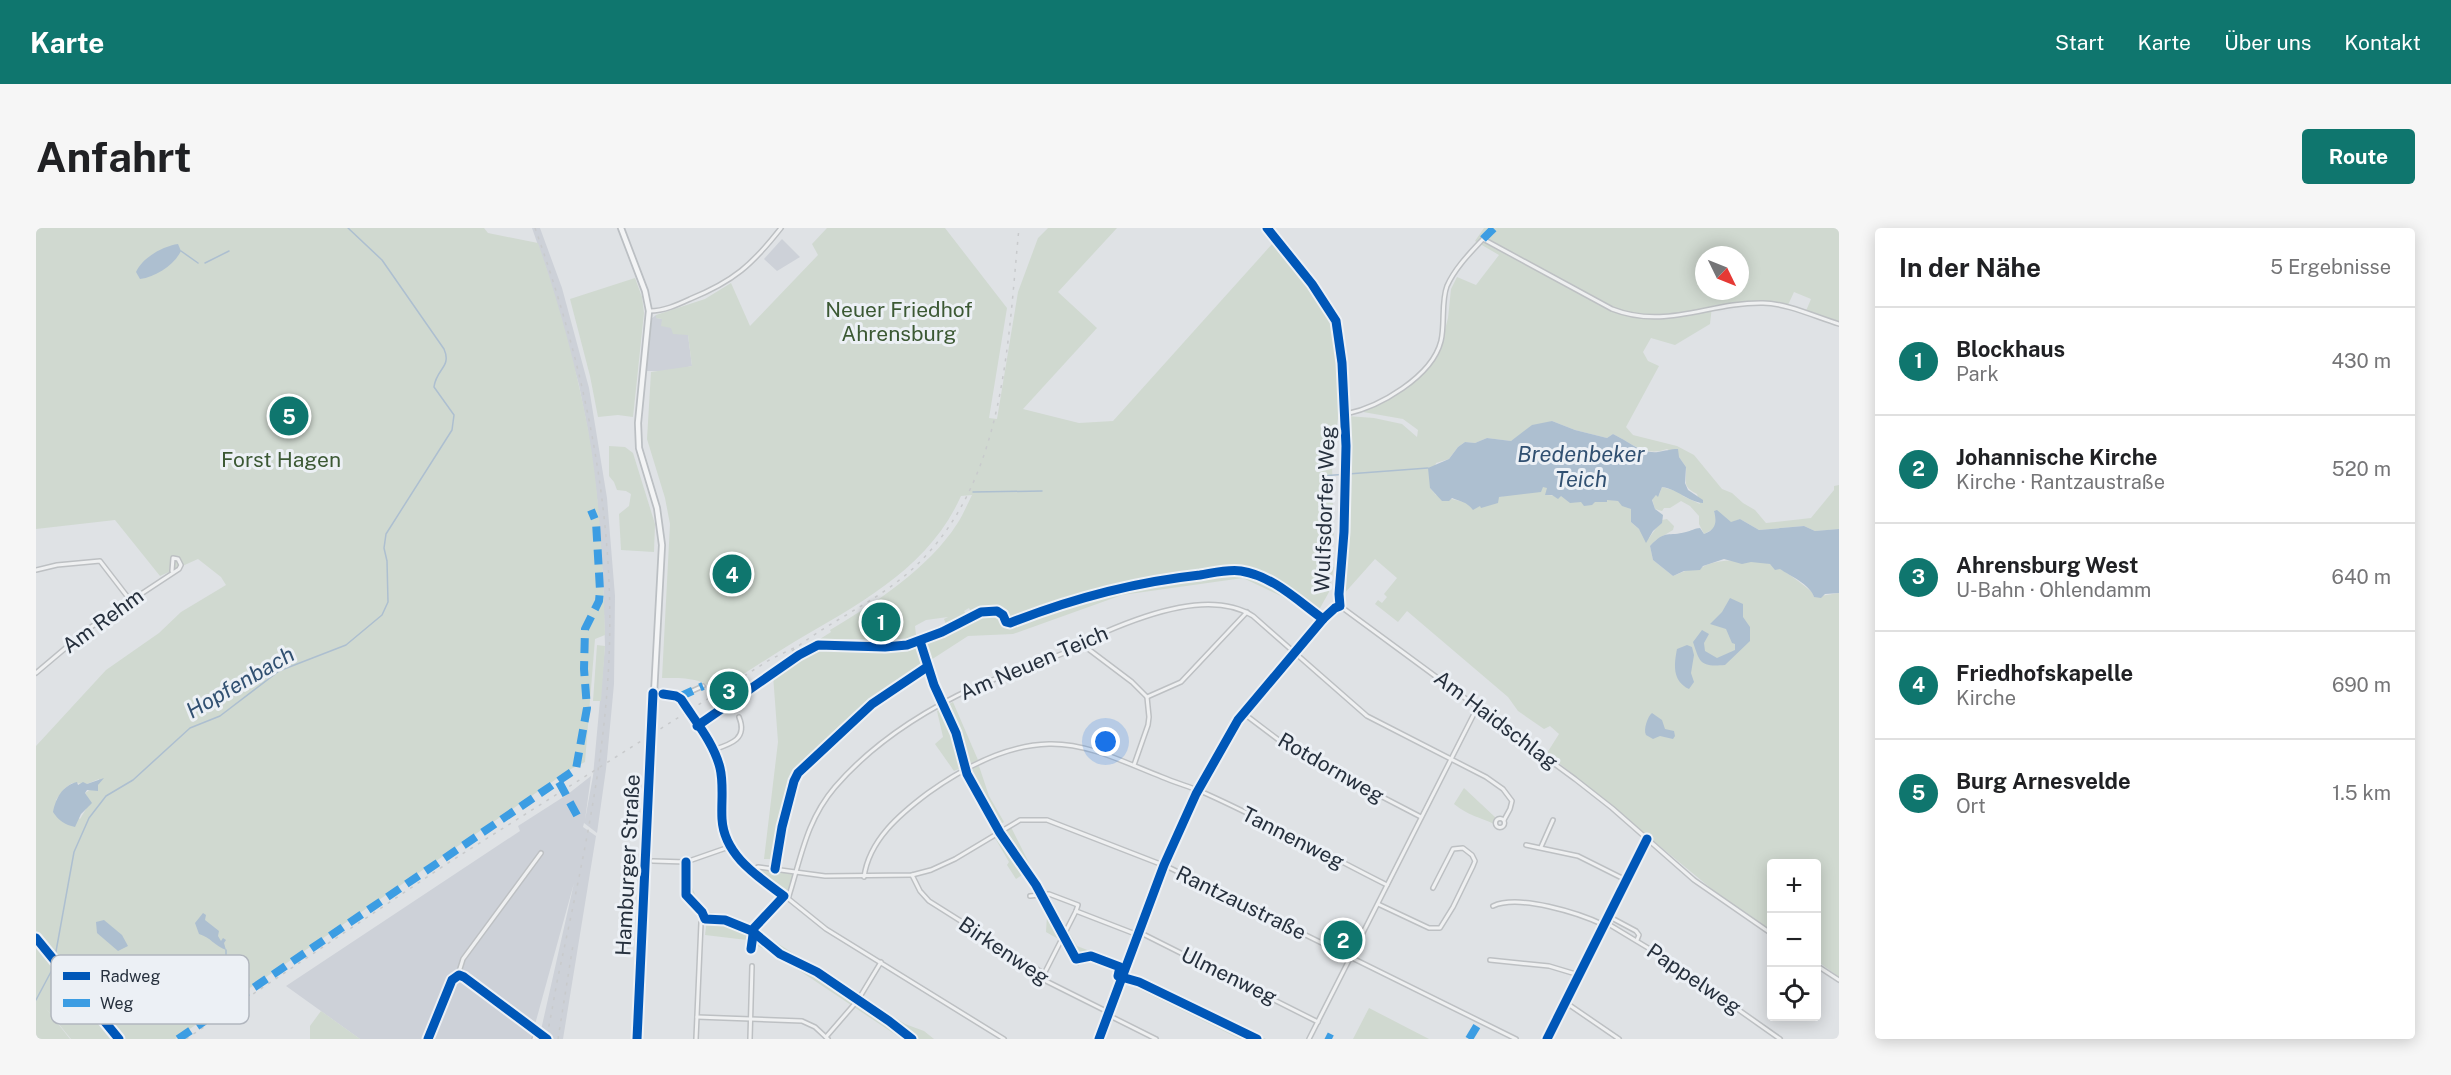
<!DOCTYPE html>
<html lang="de">
<meta charset="utf-8">
<style>
body{margin:0;font-family:"Public Sans",sans-serif;background:#f6f6f6;color:#202124}
.controls{position:absolute;right:18px;bottom:18px;display:grid;overflow:hidden;border-radius:6px;box-shadow:0 3px 15px #0003}
.controls button{width:54px;height:54px;display:grid;place-items:center;padding:0;border:0;border-bottom:2px solid #e0e0e0;background:#fff;color:#202124;font:30px sans-serif}
.compass{position:absolute;left:1659px;top:18px;width:54px;height:54px;border-radius:50%;background:#fff;box-shadow:0 3px 15px #0003;rotate:133deg}
.you{position:absolute;left:1070px;top:514px;width:21px;height:21px;margin:-15px;border:4px solid #fff;border-radius:50%;background:#1a73e8;box-shadow:0 0 0 9px #1a73e833}
.badge{display:grid;place-items:center;width:39px;height:39px;border-radius:50%;background:#0f766e;color:#fff;font-size:20px;font-weight:700}
.pin{position:absolute;translate:-50% -50%;border:3px solid #fff;box-shadow:0 2px 6px #0006}
.list{margin:0;padding:0;list-style:none}
h2{display:flex;justify-content:space-between;align-items:center;height:78px;margin:0;padding:0 24px;font-size:26px}
h2 small{font-size:20px;font-weight:400;color:#757577}
.list li{display:grid;grid-template-columns:39px 1fr auto;gap:18px;align-items:center;box-sizing:border-box;height:108px;padding:0 24px;border-top:2px solid #e0e0e0}
.list b{display:block;font-size:22px;white-space:nowrap}
.list p{margin:0;font-size:20px;white-space:nowrap;color:#757577}
.list em{font-size:20px;font-style:normal;color:#757577}
.icon{flex:none;width:33px;height:33px;fill:none;stroke:currentColor;stroke-width:2;stroke-linecap:round;stroke-linejoin:round}
.map{position:relative;flex:none;width:1803px;height:811px;overflow:hidden;border-radius:6px}
header{display:flex;align-items:center;gap:36px;box-sizing:border-box;height:84px;padding:0 30px;background:#0f766e;color:#fff}
header strong{font-size:28px}
nav{display:flex;gap:33px;margin-inline-start:auto;font-size:21px}
.intro{display:flex;align-items:center;justify-content:space-between;box-sizing:border-box;height:144px;padding:0 36px}
h1{margin:0;font-size:42px}
.button{padding:15px 27px;border-radius:6px;background:#0f766e;color:#fff;font-size:21px;font-weight:700}
main{display:flex;gap:36px;padding:0 36px}
aside{flex:1;background:#fff;border-radius:6px;box-shadow:0 3px 15px #0003}
.map>svg:first-child{display:block}
.built{fill:#cdd1d8}
.green{fill:#d0d9d0;fill-rule:evenodd}
.water{fill:#adbfd0}
.lines{fill:none;stroke-linecap:round;stroke-linejoin:round}
.stream{stroke:#adbfd0;stroke-width:1.5}
.street-casing{stroke:#bdc0c3;stroke-width:6}
.primary-casing{stroke:#bbbfc3;stroke-width:8}
.street{stroke:#eff0f1;stroke-width:3}
.primary{stroke:#f3f4f5;stroke-width:4.5}
.rail{stroke:#c8cacc;stroke-width:1.5;stroke-dasharray:3 6;stroke-linecap:butt}
.street-bridge-casing{stroke:#bdc0c3;stroke-width:6;stroke-linecap:butt}
.primary-bridge-casing{stroke:#bbbfc3;stroke-width:8;stroke-linecap:butt}
.street-bridge{stroke:#eff0f1;stroke-width:3}
.primary-bridge{stroke:#f3f4f5;stroke-width:4.5}
.quiet{stroke:#3c9de3;stroke-width:8;stroke-dasharray:15 8;stroke-linecap:butt}
.cycleway-casing{stroke:#ecf0f5;stroke-width:13}
.cycleway{stroke:#0057b8;stroke-width:9}
.labels{text-anchor:middle;stroke-width:6;stroke-linejoin:round;paint-order:stroke}
.park-label{font-size:21px;fill:#3c5934;stroke:#ecf0f5}
.street-label{font-size:21px;fill:#26303d;stroke:#ecf0f5}
.water-label{font-size:22px;font-style:italic;fill:#315071;stroke:#ecf0f5}
.key{fill:#ecf0f5;stroke:#b1b6be;stroke-width:1.5}
.key-label{font-size:16px;fill:#26303d}
</style>
<header>
<strong>Karte</strong>
<nav><a>Start</a><a>Karte</a><a>Über uns</a><a>Kontakt</a></nav>
</header>
<div class="intro"><h1>Anfahrt</h1><a class="button">Route</a></div>
<main>
<div class="map">
<svg width="1803" height="811" viewBox="0 0 1803 811">
<rect width="100%" height="100%" fill="#dfe2e5"/>
<!-- built -->
<g class="built">
<polygon points="496,0 504,0 526,60 553,160 571,270 579,368 578,456 570,541 561,605 548,595 547,599 560,608 527,811 503,811 538,655 495,811 324,811 250,758 484,603 482,598 532,566 555,548 549,592 557,548 569,418 567,351 561,270 552,203 543,157 511,43"/>
<polygon points="746,11 764,29 741,43 728,31"/>
<polygon points="620,87 620,90 626,91 635,100 652,107 656,138 633,143 610,143 615,91"/>
</g>
<!-- green -->
<g class="green">
<path d="M0,0H448L452,5L502,15C523,75 540,138 552,201C564,269 567,338 569,407L559,411L549,534L535,541L139,811H89L41,752L32,759L74,811H35L8,778L34,811H0V518L70,442L123,405L145,384L190,357L185,349L162,331L124,348L79,292L0,301ZM63,551L62,557L49,565L52,570L50,581L44,591L20,572L28,561L36,555L51,556Z"/>
<path d="M791,0H909L971,80L953,190L961,191L982,64L1002,10L1012,0H1081L1022,64L1061,100L987,181L1043,195L1077,193L1237,15L1280,65L1295,91L1300,123L1303,183L1296,235L1298,306L1284,334L1298,339L1293,364L1279,389L1245,368L1207,350L1086,367L977,406L932,408L867,450L817,487L764,535L748,571L736,631H728L742,514L737,447L782,416L877,419L945,385L959,384L957,381L936,386L933,380L928,383L931,388L911,399L908,391L912,389L890,392L879,398L880,407L869,411H784L795,404L794,402C838,376 893,340 921,296C927,287 931,277 936,267L925,268C893,340 823,376 758,414C732,430 706,447 680,464C667,449 645,450 626,450L634,296L629,270L611,211L615,144L656,138L652,107L637,106L635,100L625,98L626,91L620,90V87L669,71L695,55L714,98L782,27L776,16Z"/>
<path d="M1448,0H1803V93L1770,83L1775,71L1758,64L1752,77C1726,69 1702,74 1676,78L1674,96L1639,117L1615,110L1607,124L1612,133L1623,138L1590,199L1597,207L1641,218L1658,227L1686,261L1696,265L1707,275L1719,282L1730,295L1775,290L1798,262V258L1803,257V301L1779,303L1768,298L1723,302L1704,291L1695,295L1678,283L1680,290L1679,300L1668,306L1663,296V288L1654,278L1645,273L1634,280H1628L1626,283L1619,281L1616,271L1620,267H1623L1626,259L1644,264L1647,268L1664,276L1661,266C1645,258 1651,254 1650,239L1643,229L1631,221C1609,229 1597,216 1577,206L1571,210L1539,202L1516,193L1475,213L1451,210L1439,215L1429,214L1422,219L1413,231L1400,235L1394,260L1400,267L1444,278L1463,269L1507,259H1512L1510,267L1525,268L1545,273L1570,274L1571,271L1582,273L1595,281V294L1613,310L1626,292L1631,291L1638,298L1637,302L1620,312L1614,318L1617,332L1637,348C1645,345 1655,339 1663,342C1674,329 1721,331 1737,337C1750,343 1765,355 1776,364L1778,369L1803,365V749L1781,733L1780,636H1736L1735,703L1683,667L1511,525L1523,506L1514,498L1508,501L1482,483L1472,469L1371,383L1362,394L1339,376L1342,372L1346,375L1351,369L1348,366L1361,350L1339,331L1306,368L1312,319L1311,188L1338,190L1366,196L1381,209L1382,202L1367,191L1327,184L1382,151L1402,128L1412,90L1415,61L1421,49L1440,57L1463,27L1439,13ZM1668,27H1704V63H1668Z"/>
<polygon points="599,50 606,69 608,85 597,189 582,187 562,189 554,148 534,71"/>
<polygon points="573,218 589,219 597,225 619,296 618,324 585,322 583,286 593,278 595,266 590,263 581,262 578,254 573,248"/>
<polygon points="561,417 569,418 565,473 557,473"/>
<polygon points="917,474 942,532 918,543 899,516 907,509 901,483"/>
<polygon points="943,538 953,568 968,594 957,601 925,545"/>
<path d="M1428,560L1460,590L1458,596C1441,588 1433,588 1418,576Z"/>
<polygon points="975,599 1007,663 1000,665 986,647 980,651 971,637 973,634 959,610"/>
<polygon points="720,640 758,645 751,668 717,643"/>
<path d="M653,653L665,679L672,684L688,686L730,708L869,796L888,803L898,811H866L746,731L711,712L669,707C670,699 672,690 668,683C660,669 652,671 653,653Z"/>
<polygon points="1006,668 1012,668 1041,718 1085,735 1082,739 1054,730 1042,738 1024,712 1010,704 1011,687 1001,671"/>
<polygon points="1093,744 1230,811 1204,811 1088,754"/>
<polygon points="1333,780 1393,811 1317,811"/>
<polygon points="285,783 324,811 274,811 274,798"/>
</g>
<!-- water -->
<g class="water">
<path d="M142,16L145,23C138,37 120,49 104,51L100,44C106,30 127,18 142,16Z"/>
<path d="M1516,193L1539,202L1571,210L1577,206C1592,213 1605,226 1622,224C1629,223 1634,221 1642,221L1643,229L1650,239L1649,255L1652,262L1667,272V275C1652,274 1642,261 1626,259L1622,269L1620,267L1616,272L1619,281L1627,287L1626,295L1617,303L1610,315L1603,301L1595,294V281L1586,278L1582,273L1571,272V274H1559L1556,277L1548,278L1545,274L1534,275L1525,268L1522,271L1516,267H1509L1511,260L1507,259L1505,264L1463,269L1462,275L1445,280L1444,278L1437,282C1430,273 1425,274 1416,270L1413,273H1406L1394,260L1392,240L1413,231L1422,219L1429,214L1439,215L1451,210L1475,213L1496,197Z"/>
<path d="M1681,282L1695,294L1704,291L1723,302L1768,298L1779,303L1803,301V365L1789,366L1785,370L1778,369C1774,356 1754,348 1744,341L1739,342L1734,336L1715,334L1706,336L1688,331L1667,338L1664,342L1648,343L1637,348L1617,332L1614,318C1630,301 1632,309 1650,304C1655,303 1659,300 1664,300L1668,306C1680,302 1681,294 1678,283Z"/>
<path d="M1694,370L1707,376V389L1714,399V413L1689,437C1664,439 1664,435 1657,414L1666,402L1673,406L1668,415L1669,423L1681,430L1699,422V416L1696,415L1690,401L1674,396L1686,384Z"/>
<path d="M1651,417L1656,419L1658,427L1655,445L1658,454L1653,461C1636,453 1638,436 1641,421Z"/>
<path d="M1616,485L1626,492L1629,501L1638,503L1639,508L1637,511L1624,508L1617,511L1610,507C1607,501 1612,488 1616,485Z"/>
<path d="M68,550L62,557V563L51,562L49,565L56,575L45,586L39,599C29,597 22,592 17,584C20,570 26,558 41,554L42,557L47,554L51,556Z"/>
<path d="M167,685L170,687L169,692L183,703L182,708L185,713L187,710L190,712L188,715L190,722C179,718 174,709 163,706L159,695Z"/>
<polygon points="68,692 86,707 92,718 82,723 61,705 60,694"/>
</g>
<g class="lines">
<!-- stream -->
<g class="stream">
<polyline points="145,23 162,35"/>
<polyline points="169,35 193,23"/>
<polyline points="1285,248 1392,240"/>
<polyline points="937,264 1006,263"/>
<polyline points="190,722 190,736"/>
<path d="M0,772L17,740L38,624L53,590L70,568L97,552L154,500L184,488L243,443L310,417L346,387L352,374L351,333L348,320L350,306L416,202L418,187L398,159C400,141 416,139 408,121L346,32L312,0"/>
</g>
<!-- street casing -->
<g class="street-casing">
<g id="street">
<path d="M614,83C628,83 641,77 654,71C698,53 716,37 745,0"/>
<polyline points="0,342 21,337 64,333 94,372"/>
<path d="M1304,378L1303,366L1308,304L1310,186C1343,179 1396,149 1405,113C1409,97 1405,73 1411,58C1419,40 1434,25 1447,11L1576,81C1630,102 1673,74 1727,75C1750,75 1780,89 1803,96"/>
<polyline points="1304,378 1539,551 1576,580 1658,652 1736,706"/>
<polyline points="1047,417 1096,454 1111,469 1113,489 1112,497 1098,537"/>
<polyline points="0,445 52,401 143,341 145,337 142,331 137,330 136,343"/>
<polyline points="618,466 642,469 650,479"/>
<polyline points="643,469 667,458"/>
<polyline points="1111,469 1145,454 1211,384"/>
<polyline points="1207,485 1256,522 1385,589"/>
<path d="M657,490C667,506 679,521 684,540C692,574 676,601 703,631L790,701L968,811"/>
<path d="M677,522C695,516 712,511 703,489"/>
<circle cx="1464" cy="595" r="4.5"/>
<polyline points="1490,617 1542,628 1590,652"/>
<polyline points="1505,619 1517,592"/>
<polyline points="617,633 650,634 693,619"/>
<polyline points="716,642 722,639 789,648 876,647 895,642 919,631 984,592 1011,592 1132,639 1480,811"/>
<polyline points="876,647 884,663 893,673 1004,743 1008,752 1072,784"/>
<path d="M828,649C833,612 864,586 892,565C927,540 969,517 1013,516C1052,515 1090,535 1126,549C1138,554 1151,558 1164,563C1228,591 1289,626 1351,657"/>
<polyline points="994,668 1013,666 1042,677 1040,683 1102,707"/>
<path d="M752,671C765,630 770,593 799,559C837,515 887,483 939,459C970,446 1002,436 1033,423C1045,418 1056,409 1069,404C1111,386 1176,362 1217,388L1331,488L1450,549L1467,561L1476,573L1474,581L1468,592"/>
<polyline points="1342,676 1393,700 1404,700 1417,679 1437,638 1439,633 1436,627 1427,620 1417,621 1397,660"/>
<path d="M1457,678C1483,666 1543,685 1568,697"/>
<polyline points="1572,688 1600,703 1603,707 1601,712"/>
<polyline points="1569,694 1632,732 1744,811"/>
<polyline points="718,700 748,668"/>
<polyline points="1103,704 1282,794"/>
<polyline points="0,710 83,811"/>
<polyline points="1454,732 1513,738 1543,747"/>
<polyline points="1780,737 1803,752"/>
<polyline points="422,747 428,749 503,805"/>
<polyline points="1007,748 1040,683"/>
<polyline points="1529,774 1583,811"/>
<polyline points="1072,787 1120,811"/>
<polyline points="661,789 766,793 779,799 792,811"/>
<polyline points="790,809 822,772 845,734"/>
<polyline points="392,811 416,752 422,747 427,731 505,625"/>
<polyline points="498,811 501,803"/>
<polyline points="660,811 665,695"/>
<polyline points="714,811 716,738"/>
<polyline points="1063,811 1128,637 1160,566 1202,492 1287,391 1299,380 1304,378"/>
<polyline points="1273,811 1442,478"/>
<polyline points="1511,811 1611,611"/>
</g>
</g>
<!-- primary casing -->
<g class="primary-casing">
<g id="primary">
<polyline points="585,0 609,63 613,83 602,195 603,220 621,280 626,317 616,503"/>
<polyline points="601,811 615,516"/>
</g>
</g>
<!-- street -->
<use href="#street" class="street"/>
<!-- primary -->
<use href="#primary" class="primary"/>
<!-- rail -->
<g class="rail">
<path d="M499,0C550,142 582,297 572,449C566,546 545,641 525,735C519,761 516,786 510,811"/>
<path d="M756,423C792,394 836,376 872,345C970,259 971,120 983,0"/>
<polyline points="150,811 412,635 735,431 762,418"/>
<polyline points="522,811 537,717"/>
</g>
<!-- street-bridge casing -->
<g class="street-bridge-casing">
<g id="street-bridge">
<polyline points="650,479 657,490"/>
<polyline points="503,805 511,811"/>
</g>
</g>
<!-- primary-bridge casing -->
<g class="primary-bridge-casing">
<polyline id="primary-bridge" points="615,516 616,503"/>
</g>
<!-- street-bridge -->
<use href="#street-bridge" class="street-bridge"/>
<!-- primary-bridge -->
<use href="#primary-bridge" class="primary-bridge"/>
<!-- quiet -->
<g class="quiet">
<polyline points="1447,11 1458,0"/>
<polyline points="643,469 667,458"/>
<polyline points="523,554 544,593"/>
<polyline points="1290,808 1296,811"/>
<polyline points="142,811 540,541 551,480 548,441 549,401 563,373 564,362 560,294 555,282"/>
<polyline points="1433,811 1444,793"/>
</g>
<!-- cycleway casing -->
<g class="cycleway-casing">
<g id="cycleway">
<polyline points="884,413 898,457 920,505 931,546 964,605 1000,657 1040,731 1055,728 1084,739 1082,748"/>
<path d="M627,466L640,468L645,471C659,493 678,515 684,540C688,556 685,575 686,591C688,627 721,648 748,668L718,700L715,721"/>
<path d="M661,498L763,427L782,417L849,419L871,417L906,404L945,384L961,383L967,387L970,394L974,395C1035,371 1099,354 1164,347C1177,345 1192,341 1205,343C1237,348 1262,373 1287,391"/>
<polyline points="650,634 650,667 666,684 669,691 689,692 716,703 744,726 781,744 853,793 876,811"/>
<polyline points="739,641 746,599 758,553 762,545 836,476 891,439"/>
<polyline points="0,710 83,811"/>
<polyline points="1089,750 1103,754 1221,811"/>
<polyline points="392,811 416,752 423,747 428,749 511,811"/>
<polyline points="601,811 617,465"/>
<polyline points="1063,811 1128,637 1160,566 1202,492 1287,391 1299,380 1304,378 1303,366 1308,304 1310,218 1306,135 1300,93 1276,56 1231,0"/>
<polyline points="1511,811 1611,611"/>
</g>
</g>
<!-- cycleway -->
<use href="#cycleway" class="cycleway"/>
</g>
<g class="labels">
<!-- park labels -->
<g class="park-label">
<text x="863" y="89">Neuer Friedhof<tspan x="863" dy="24">Ahrensburg</tspan></text>
<text x="245" y="239">Forst Hagen</text>
</g>
<!-- street labels -->
<g class="street-label">
<text transform="translate(1289 281) rotate(-88)" y="7">Wulfsdorfer Weg</text>
<text transform="translate(67 393) rotate(-36)" y="7">Am Rehm</text>
<text transform="translate(998 435) rotate(-23)" y="7">Am Neuen Teich</text>
<text transform="translate(1460 492) rotate(37)" y="7">Am Haidschlag</text>
<text transform="translate(1295 540) rotate(30)" y="7">Rotdornweg</text>
<text transform="translate(1257 610) rotate(27)" y="7">Tannenweg</text>
<text transform="translate(592 637) rotate(-87)" y="7">Hamburger Straße</text>
<text transform="translate(1205 675) rotate(26)" y="7">Rantzaustraße</text>
<text transform="translate(968 723) rotate(34)" y="7">Birkenweg</text>
<text transform="translate(1193 748) rotate(26)" y="7">Ulmenweg</text>
<text transform="translate(1658 751) rotate(34)" y="7">Pappelweg</text>
</g>
<!-- water labels -->
<g class="water-label">
<text x="1545" y="234">Bredenbeker<tspan x="1545" dy="25">Teich</tspan></text>
<text transform="translate(204 454) rotate(-30)" y="8">Hopfenbach</text>
</g>
</g>
<!-- legend -->
<rect x="15" y="727" width="198" height="69" rx="9" class="key"/>
<rect x="27" y="744" width="27" height="8" fill="#0057b8"/>
<rect x="27" y="771" width="27" height="8" fill="#3c9de3"/>
<g class="key-label">
<text x="64" y="754">Radweg</text>
<text x="64" y="781">Weg</text>
</g>
</svg>
<div class="controls">
<button>+</button>
<button>−</button>
<button><svg class="icon" aria-label="locate" viewBox="0 0 24 24"><circle cx="12" cy="12" r="6"/><path d="M12 2v4M12 18v4M2 12h4M18 12h4"/></svg></button>
</div>
<svg class="compass" viewBox="-18 -18 36 36"><path d="M0-13l5 13h-10z" fill="#e53935"/><path d="M0 13l5-13h-10z" fill="#757577"/></svg>
<div class="you"></div>
<div class="pin badge" style="left:845px;top:394px">1</div>
<div class="pin badge" style="left:1307px;top:712px">2</div>
<div class="pin badge" style="left:693px;top:463px">3</div>
<div class="pin badge" style="left:696px;top:346px">4</div>
<div class="pin badge" style="left:253px;top:188px">5</div>
</div>
<aside>
<h2>In der Nähe<small>5 Ergebnisse</small></h2>
<ul class="list">
<li><span class="badge">1</span><div><b>Blockhaus</b><p>Park</p></div><em>430 m</em></li>
<li><span class="badge">2</span><div><b>Johannische Kirche</b><p>Kirche · Rantzaustraße</p></div><em>520 m</em></li>
<li><span class="badge">3</span><div><b>Ahrensburg West</b><p>U-Bahn · Ohlendamm</p></div><em>640 m</em></li>
<li><span class="badge">4</span><div><b>Friedhofskapelle</b><p>Kirche</p></div><em>690 m</em></li>
<li><span class="badge">5</span><div><b>Burg Arnesvelde</b><p>Ort</p></div><em>1.5 km</em></li>
</ul>
</aside>
</main>
